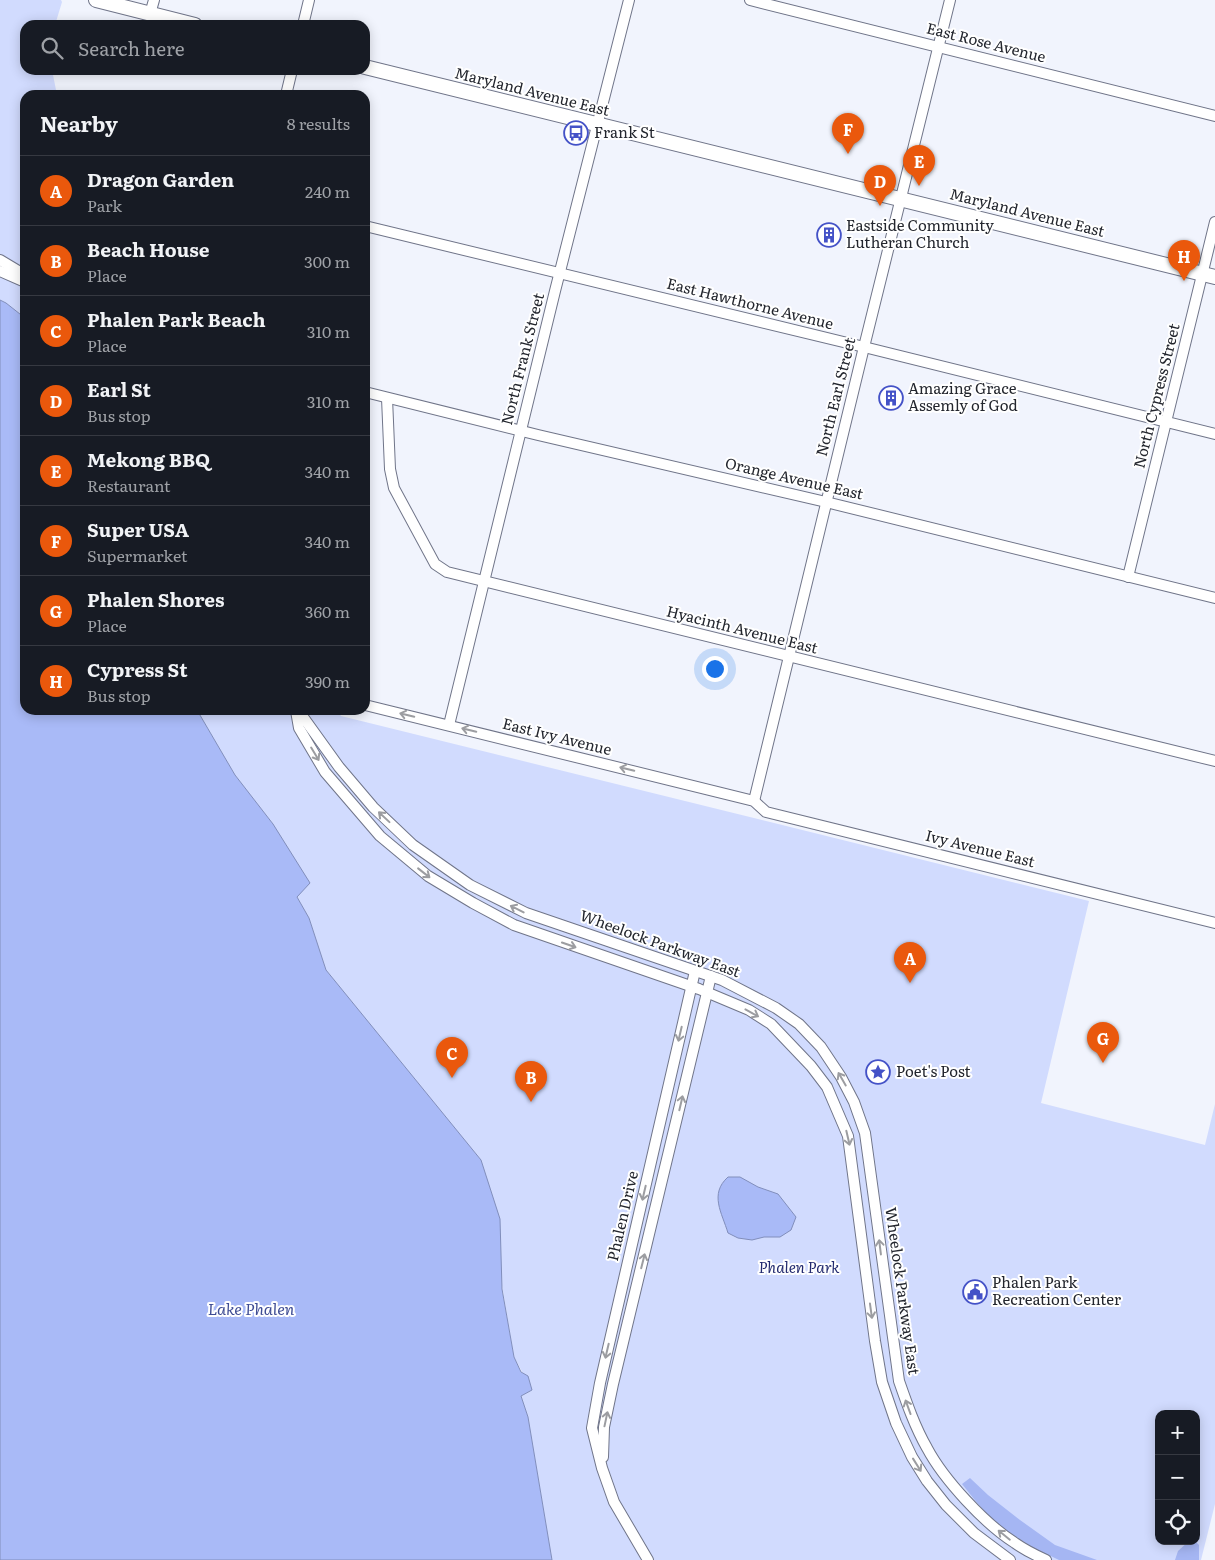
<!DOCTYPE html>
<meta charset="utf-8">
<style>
body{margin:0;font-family:Literata,serif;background:#20242c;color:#f1f3f6}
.controls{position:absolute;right:15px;bottom:15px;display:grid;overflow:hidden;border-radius:10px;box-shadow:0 2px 12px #0003}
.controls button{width:45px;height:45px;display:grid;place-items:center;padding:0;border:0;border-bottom:1px solid #363941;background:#171b24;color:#f1f3f6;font:25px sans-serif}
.you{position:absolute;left:714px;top:668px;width:18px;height:18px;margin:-12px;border:4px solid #fff;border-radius:50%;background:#1a73e8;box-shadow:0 0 0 8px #1a73e833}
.badge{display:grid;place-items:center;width:32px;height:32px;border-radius:50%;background:#ea580c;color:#fff;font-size:16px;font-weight:700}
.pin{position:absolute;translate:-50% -41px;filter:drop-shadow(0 1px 2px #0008)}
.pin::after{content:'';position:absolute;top:26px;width:18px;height:15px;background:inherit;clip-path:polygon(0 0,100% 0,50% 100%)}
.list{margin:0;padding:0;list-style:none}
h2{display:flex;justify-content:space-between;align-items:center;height:65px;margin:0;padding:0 20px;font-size:21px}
h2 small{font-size:16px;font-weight:400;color:#9ea1a6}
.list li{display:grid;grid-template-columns:32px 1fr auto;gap:15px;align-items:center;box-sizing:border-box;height:70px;padding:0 20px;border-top:1px solid #363941}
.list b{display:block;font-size:19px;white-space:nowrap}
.list p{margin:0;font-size:16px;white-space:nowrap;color:#9ea1a6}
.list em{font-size:16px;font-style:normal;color:#9ea1a6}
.icon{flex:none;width:28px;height:28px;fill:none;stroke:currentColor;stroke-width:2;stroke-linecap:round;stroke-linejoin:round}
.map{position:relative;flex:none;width:1215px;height:1560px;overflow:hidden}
.search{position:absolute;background:#171b24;box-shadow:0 2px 12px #0003;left:20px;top:20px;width:350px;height:55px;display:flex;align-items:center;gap:12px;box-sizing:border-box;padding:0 18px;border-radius:15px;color:#9ea1a6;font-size:19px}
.panel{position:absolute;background:#171b24;box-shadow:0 2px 12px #0003;left:20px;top:90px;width:350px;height:625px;border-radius:15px}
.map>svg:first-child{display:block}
.green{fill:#d1dbfe;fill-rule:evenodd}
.forest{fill:#a5b6f3}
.water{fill:#a9baf7;stroke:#818ebb}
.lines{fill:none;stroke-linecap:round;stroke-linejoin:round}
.minor-casing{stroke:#707589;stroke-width:12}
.major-casing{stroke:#707589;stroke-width:16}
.minor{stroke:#fff;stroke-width:10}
.major{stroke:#fff;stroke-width:14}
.oneway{stroke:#9c9da1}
.labels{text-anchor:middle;stroke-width:4;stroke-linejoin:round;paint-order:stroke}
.street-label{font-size:15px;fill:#23262e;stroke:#fff}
.poi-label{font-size:15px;fill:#23262e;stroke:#fff;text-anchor:start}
.park-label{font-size:15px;font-style:italic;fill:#222a6f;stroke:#fff}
.water-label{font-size:16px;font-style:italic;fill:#3e4c94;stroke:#fff}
</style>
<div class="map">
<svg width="1215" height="1560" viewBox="0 0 1215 1560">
<rect width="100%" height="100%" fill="#f1f4fd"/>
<!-- green -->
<g class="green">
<polygon points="0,0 61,0 62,2 55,25 25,25 25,70 52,70 57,95 25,95 25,318 6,303 0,300"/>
<path d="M197,710H337L341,716L1089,901L1041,1103L1205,1145L1215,1104V1504L1201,1560H552L528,1417L521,1396L532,1390L514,1357L481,1160L326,970L309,918L297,897L273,824L235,775ZM1159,1414H1196V1541H1159Z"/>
</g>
<!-- forest -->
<g class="forest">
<polygon points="970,1478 988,1495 1020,1520 1055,1545 1097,1560 1059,1560 1034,1548 998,1526 978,1504 962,1484"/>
<polygon points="1189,1541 1195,1541 1199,1545 1199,1560 1175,1560 1178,1551"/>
</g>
<!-- water -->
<g class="water">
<polygon points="0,300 6,303 25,318 25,710 197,710 235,775 273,824 310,883 297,897 309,918 326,970 481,1160 500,1219 502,1289 514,1357 521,1372 528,1376 532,1390 521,1396 528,1417 552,1560 0,1560"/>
<path d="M728,1177H740L758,1187L778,1194L796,1217L791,1230L780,1237H764L752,1240L738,1238L728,1233C722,1213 709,1194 728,1177Z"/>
</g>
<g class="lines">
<!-- minor casing -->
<g class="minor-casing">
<g id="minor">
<polyline points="750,0 1215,116"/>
<polyline points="150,14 154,0"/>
<polyline points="303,25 309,0"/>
<polyline points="286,95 292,70"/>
<polyline points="365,226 864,347 1215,434"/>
<polyline points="0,260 25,275"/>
<polyline points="0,271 25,282"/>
<polyline points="365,392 538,435 826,502 1215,598"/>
<polyline points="387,398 390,469 394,488 435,564 447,572 1215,761"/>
<polyline points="1128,577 1215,222"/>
<polyline points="365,705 754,801 766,812 1215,923"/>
<path d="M298,710L339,767L373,807L413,845L470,885L526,913L722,980L776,1008L799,1024L821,1047L841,1077L854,1102L865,1133L899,1381C907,1404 915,1427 927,1448C944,1480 985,1524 1015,1543C1025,1550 1035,1555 1046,1560"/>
<polyline points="296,711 299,728 325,772 380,836 428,876 473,903 514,925 699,989 749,1010 771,1024 811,1066 827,1087 848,1136 875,1341 882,1382 896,1423 912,1457 927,1481 946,1505 974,1533 1010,1560"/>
<polyline points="449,725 555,291 629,0"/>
<polyline points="754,801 864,347 950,0"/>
<polyline points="603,1457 604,1427 613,1384 711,976"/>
<polyline points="648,1560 614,1502 602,1468 592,1428 600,1383 695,971"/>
</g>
</g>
<!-- major casing -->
<g class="major-casing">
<g id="major">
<polyline points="96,0 195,25"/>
<polyline points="365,67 1215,277"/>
</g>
</g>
<!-- minor -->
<use href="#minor" class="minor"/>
<!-- major -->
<use href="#major" class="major"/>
</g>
<!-- one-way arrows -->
<defs><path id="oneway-shaft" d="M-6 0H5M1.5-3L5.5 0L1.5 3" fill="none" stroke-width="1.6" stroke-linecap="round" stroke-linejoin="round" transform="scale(1.25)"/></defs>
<g class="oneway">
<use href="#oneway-shaft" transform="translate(407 715) rotate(-166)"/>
<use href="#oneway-shaft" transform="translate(469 730) rotate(-166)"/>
<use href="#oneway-shaft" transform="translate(315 754) rotate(59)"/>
<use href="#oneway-shaft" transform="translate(627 769) rotate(-166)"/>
<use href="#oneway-shaft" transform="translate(384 817) rotate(-137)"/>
<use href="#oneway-shaft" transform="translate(424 873) rotate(38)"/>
<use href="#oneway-shaft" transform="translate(517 909) rotate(-153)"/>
<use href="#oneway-shaft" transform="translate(569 945) rotate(19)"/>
<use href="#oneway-shaft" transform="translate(752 1013) rotate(29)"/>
<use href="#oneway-shaft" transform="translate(680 1034) rotate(103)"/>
<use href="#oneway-shaft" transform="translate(842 1079) rotate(-120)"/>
<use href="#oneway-shaft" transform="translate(681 1103) rotate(-77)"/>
<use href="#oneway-shaft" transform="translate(848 1138) rotate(77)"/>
<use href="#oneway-shaft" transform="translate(644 1193) rotate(103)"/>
<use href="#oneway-shaft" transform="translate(880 1247) rotate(-97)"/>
<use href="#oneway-shaft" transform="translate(643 1261) rotate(-76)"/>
<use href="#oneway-shaft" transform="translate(871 1311) rotate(82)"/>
<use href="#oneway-shaft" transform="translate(607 1351) rotate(103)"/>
<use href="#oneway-shaft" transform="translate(908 1407) rotate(-110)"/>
<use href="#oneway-shaft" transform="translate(606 1419) rotate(-78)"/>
<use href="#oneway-shaft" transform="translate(917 1465) rotate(58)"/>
<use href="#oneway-shaft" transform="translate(1004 1535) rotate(-141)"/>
</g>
<!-- icons -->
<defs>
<g id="bus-ring" transform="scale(1.25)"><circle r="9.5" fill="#fff" stroke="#4452c7" stroke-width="1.5"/><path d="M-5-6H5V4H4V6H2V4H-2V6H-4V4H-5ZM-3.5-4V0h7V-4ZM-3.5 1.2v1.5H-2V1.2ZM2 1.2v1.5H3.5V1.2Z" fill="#4452c7"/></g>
<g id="building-ring" transform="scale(1.25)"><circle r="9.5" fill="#fff" stroke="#4452c7" stroke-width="1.5"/><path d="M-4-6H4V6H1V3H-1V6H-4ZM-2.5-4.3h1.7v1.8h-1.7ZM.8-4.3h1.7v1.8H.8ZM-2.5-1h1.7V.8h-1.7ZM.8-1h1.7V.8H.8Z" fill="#4452c7"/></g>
<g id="sight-ring" transform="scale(1.25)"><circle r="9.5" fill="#fff" stroke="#4452c7" stroke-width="1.5"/><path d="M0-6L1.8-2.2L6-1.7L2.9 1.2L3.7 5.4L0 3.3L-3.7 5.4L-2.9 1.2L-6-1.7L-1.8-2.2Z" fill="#4452c7"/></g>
<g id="civic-ring" transform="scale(1.25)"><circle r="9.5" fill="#fff" stroke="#4452c7" stroke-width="1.5"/><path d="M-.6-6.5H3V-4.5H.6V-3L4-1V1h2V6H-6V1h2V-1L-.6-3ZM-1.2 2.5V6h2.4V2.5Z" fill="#4452c7"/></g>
</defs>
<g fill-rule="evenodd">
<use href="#bus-ring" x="576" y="133"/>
<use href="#building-ring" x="829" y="235"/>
<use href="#building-ring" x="891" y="398"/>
<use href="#sight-ring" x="878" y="1072"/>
<use href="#civic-ring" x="975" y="1292"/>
</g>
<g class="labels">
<!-- street labels -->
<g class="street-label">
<text transform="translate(986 43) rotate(14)" y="5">East Rose Avenue</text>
<text transform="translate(532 92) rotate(14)" y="5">Maryland Avenue East</text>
<text transform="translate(1027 213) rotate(14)" y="5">Maryland Avenue East</text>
<text transform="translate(750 304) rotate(14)" y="5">East Hawthorne Avenue</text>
<text transform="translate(523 359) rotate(-76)" y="5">North Frank Street</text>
<text transform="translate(1157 396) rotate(-76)" y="5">North Cypress Street</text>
<text transform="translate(836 397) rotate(-76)" y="5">North Earl Street</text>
<text transform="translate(794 479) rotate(13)" y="5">Orange Avenue East</text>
<text transform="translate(742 630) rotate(14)" y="5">Hyacinth Avenue East</text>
<text transform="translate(557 737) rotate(14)" y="5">East Ivy Avenue</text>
<text transform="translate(980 849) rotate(14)" y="5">Ivy Avenue East</text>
<text transform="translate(660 944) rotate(20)" y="5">Wheelock Parkway East</text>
<text transform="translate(623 1216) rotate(-77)" y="5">Phalen Drive</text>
<text transform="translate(902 1291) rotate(82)" y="5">Wheelock Parkway East</text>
</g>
<!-- poi labels -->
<g class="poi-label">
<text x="594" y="138">Frank St</text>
<text x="846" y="231">Eastside Community<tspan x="846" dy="17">Lutheran Church</tspan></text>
<text x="908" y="394">Amazing Grace<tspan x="908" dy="17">Assemly of God</tspan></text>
<text x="896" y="1077">Poet's Post</text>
<text x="992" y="1288">Phalen Park<tspan x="992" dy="17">Recreation Center</tspan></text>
</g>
<!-- park labels -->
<g class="park-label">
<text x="799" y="1273">Phalen Park</text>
</g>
<!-- water labels -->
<g class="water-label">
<text x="251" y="1315">Lake Phalen</text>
</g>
</g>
</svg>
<div class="controls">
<button>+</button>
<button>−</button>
<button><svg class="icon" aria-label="locate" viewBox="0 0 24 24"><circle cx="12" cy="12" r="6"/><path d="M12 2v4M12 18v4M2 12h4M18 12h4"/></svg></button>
</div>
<div class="you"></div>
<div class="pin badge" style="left:910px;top:983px">A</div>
<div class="pin badge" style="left:531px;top:1102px">B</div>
<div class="pin badge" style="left:452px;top:1078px">C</div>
<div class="pin badge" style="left:880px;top:206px">D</div>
<div class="pin badge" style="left:919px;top:186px">E</div>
<div class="pin badge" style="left:848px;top:154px">F</div>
<div class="pin badge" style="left:1103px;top:1063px">G</div>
<div class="pin badge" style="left:1184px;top:281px">H</div>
<div class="search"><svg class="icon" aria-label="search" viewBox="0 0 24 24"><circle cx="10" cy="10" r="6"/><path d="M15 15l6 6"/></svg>Search here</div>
<section class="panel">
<h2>Nearby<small>8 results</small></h2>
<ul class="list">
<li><span class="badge">A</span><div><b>Dragon Garden</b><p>Park</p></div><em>240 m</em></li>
<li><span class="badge">B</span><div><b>Beach House</b><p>Place</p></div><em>300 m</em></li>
<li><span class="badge">C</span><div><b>Phalen Park Beach</b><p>Place</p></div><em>310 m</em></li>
<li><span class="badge">D</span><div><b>Earl St</b><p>Bus stop</p></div><em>310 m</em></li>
<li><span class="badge">E</span><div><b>Mekong BBQ</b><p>Restaurant</p></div><em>340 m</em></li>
<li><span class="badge">F</span><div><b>Super USA</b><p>Supermarket</p></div><em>340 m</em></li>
<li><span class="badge">G</span><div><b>Phalen Shores</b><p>Place</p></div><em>360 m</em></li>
<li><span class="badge">H</span><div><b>Cypress St</b><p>Bus stop</p></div><em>390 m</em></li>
</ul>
</section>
</div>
